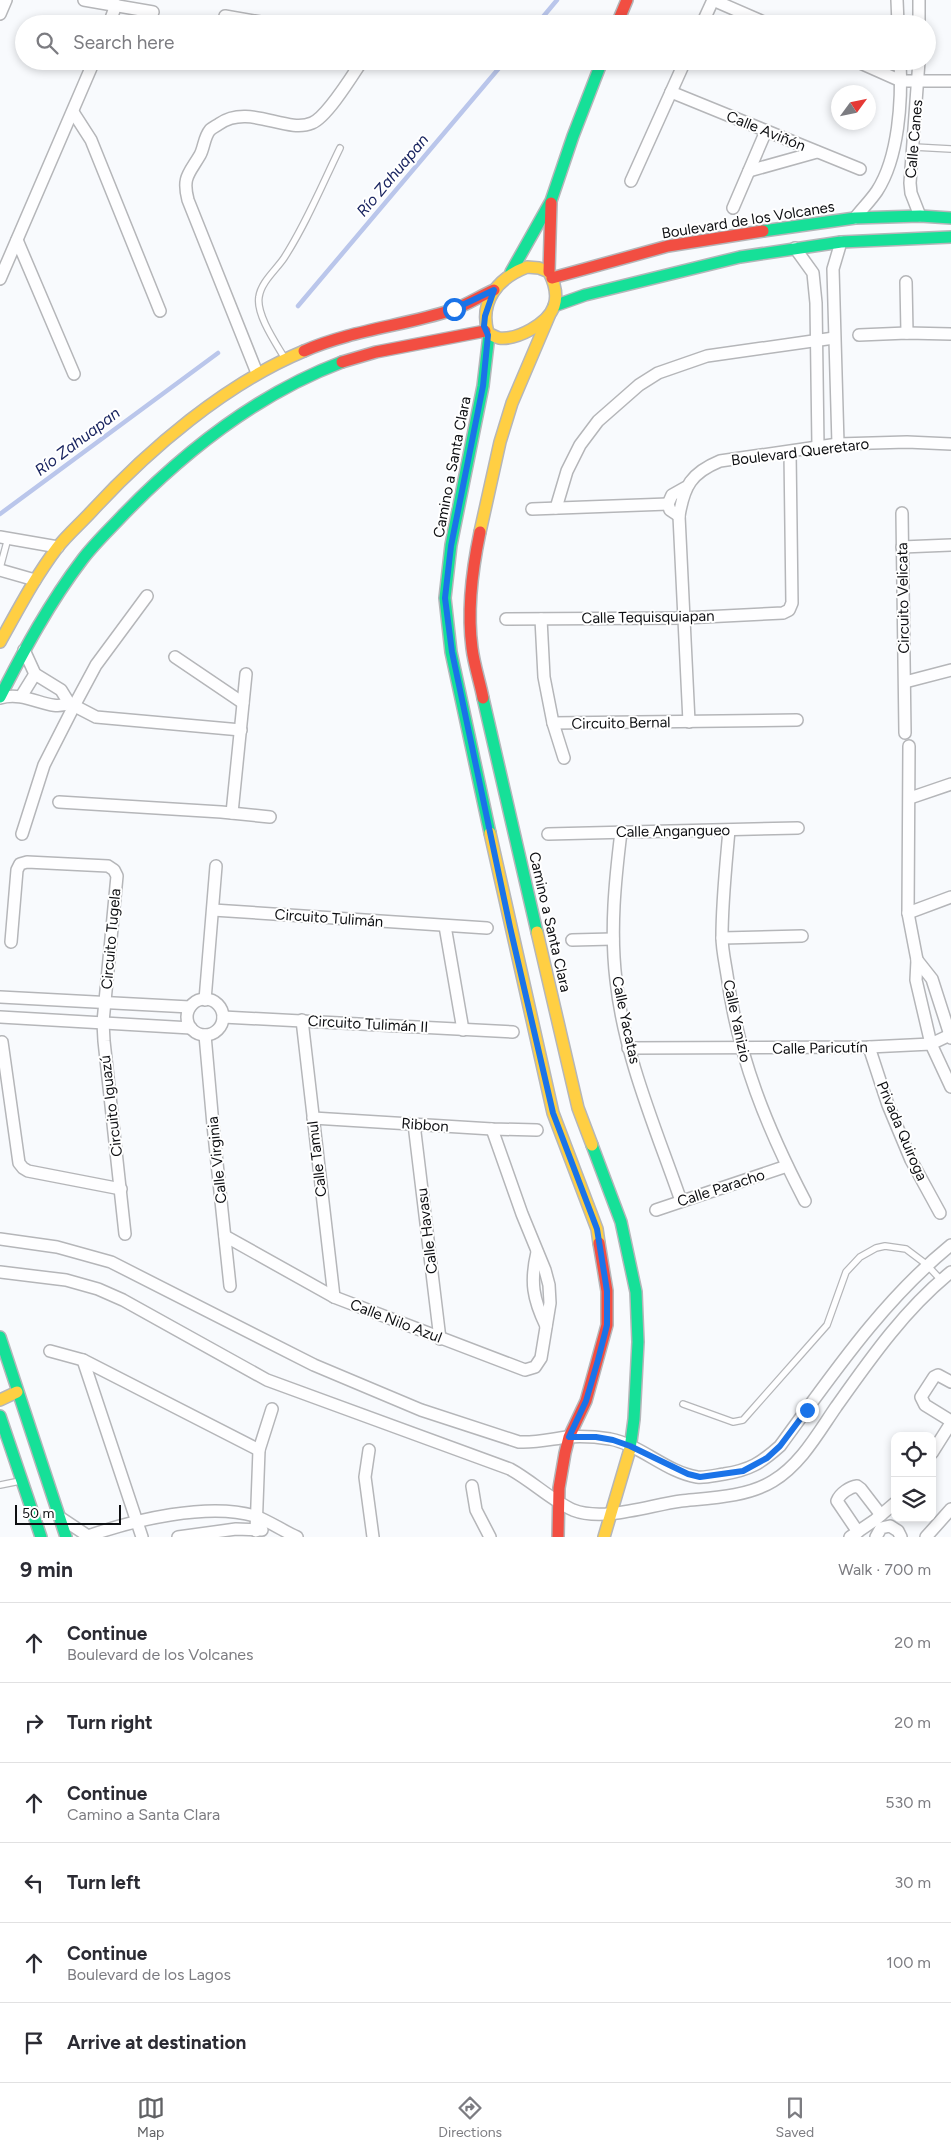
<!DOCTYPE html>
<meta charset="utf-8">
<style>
body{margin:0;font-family:Figtree,sans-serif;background:#f2f2f3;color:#2b2b33}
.controls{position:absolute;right:15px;bottom:15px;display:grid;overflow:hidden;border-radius:10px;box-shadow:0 2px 8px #0003}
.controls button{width:45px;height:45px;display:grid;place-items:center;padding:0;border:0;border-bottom:1px solid #e1e1e2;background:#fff;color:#2b2b33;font:25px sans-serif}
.compass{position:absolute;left:831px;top:85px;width:45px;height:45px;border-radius:50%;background:#fff;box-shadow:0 2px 8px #0003;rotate:57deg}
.scale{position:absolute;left:15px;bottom:12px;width:106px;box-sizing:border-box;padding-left:5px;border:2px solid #0e0f12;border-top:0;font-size:14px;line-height:18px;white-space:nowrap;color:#0e0f12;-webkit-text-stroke:4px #fff;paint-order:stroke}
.stop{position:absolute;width:15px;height:15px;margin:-11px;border:4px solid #1a73e8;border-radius:50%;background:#fff}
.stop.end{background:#1a73e8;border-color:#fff;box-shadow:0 1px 5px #0008}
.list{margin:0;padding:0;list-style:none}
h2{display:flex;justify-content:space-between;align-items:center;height:65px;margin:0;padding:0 20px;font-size:21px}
h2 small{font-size:16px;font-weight:400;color:#7c7c81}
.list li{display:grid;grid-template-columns:32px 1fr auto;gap:15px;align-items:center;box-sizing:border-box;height:80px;padding:0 20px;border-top:1px solid #e1e1e2}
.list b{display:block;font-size:19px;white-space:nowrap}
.list p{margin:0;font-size:16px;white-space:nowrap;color:#7c7c81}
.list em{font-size:16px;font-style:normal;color:#7c7c81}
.icon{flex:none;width:28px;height:28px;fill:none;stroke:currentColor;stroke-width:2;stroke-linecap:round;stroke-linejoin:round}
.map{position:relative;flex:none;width:951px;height:1537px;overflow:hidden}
.search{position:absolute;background:#fff;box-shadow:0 2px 8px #0003;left:15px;right:15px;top:15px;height:55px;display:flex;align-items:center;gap:12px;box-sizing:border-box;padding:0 18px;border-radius:28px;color:#7c7c81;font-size:19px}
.sheet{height:545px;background:#fff}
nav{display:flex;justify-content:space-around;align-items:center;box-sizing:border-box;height:70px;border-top:1px solid #e1e1e2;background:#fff;font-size:14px;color:#7c7c81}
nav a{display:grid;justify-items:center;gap:2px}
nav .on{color:#606164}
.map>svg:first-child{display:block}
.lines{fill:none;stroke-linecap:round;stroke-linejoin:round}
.stream{stroke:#bac6eb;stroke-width:4.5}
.lane-casing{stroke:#b5b6b9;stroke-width:8}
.street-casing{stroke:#b5b6b9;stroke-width:14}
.fast-casing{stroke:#b5b6b9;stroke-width:14}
.slow-casing{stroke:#b5b6b9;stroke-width:14}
.jam-casing{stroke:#b5b6b9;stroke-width:14}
.lane{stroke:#fefeff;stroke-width:5.5}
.street{stroke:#fefeff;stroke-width:11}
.fast{stroke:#16e098;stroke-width:11}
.slow{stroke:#ffcf43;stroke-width:11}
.jam{stroke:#f24e42;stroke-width:11}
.route{stroke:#1a73e8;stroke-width:6}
.labels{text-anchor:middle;stroke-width:4;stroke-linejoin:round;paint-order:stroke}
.street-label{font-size:15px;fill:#0e0f12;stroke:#fff}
.water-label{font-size:16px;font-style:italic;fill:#1a2560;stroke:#fff}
</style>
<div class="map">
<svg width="951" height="1537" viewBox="0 0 951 1537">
<rect width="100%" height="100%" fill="#f8fafd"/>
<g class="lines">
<!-- stream -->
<g class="stream">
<polyline points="537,24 557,0"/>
<polyline points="298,306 505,61"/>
<polyline points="0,514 218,353"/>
</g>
<!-- lane casing -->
<g class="lane-casing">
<g id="lane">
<polyline points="914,147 951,149"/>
<path d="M284,357C275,342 256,314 259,297C261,282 276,270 284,258C306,224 322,185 340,148"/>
<polyline points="0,568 8,538"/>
<polyline points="683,1404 733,1422 743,1420 827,1325 846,1272 860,1257 876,1248 885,1246 906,1249 926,1264 941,1280"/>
<polyline points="0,1485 20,1481"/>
</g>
</g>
<!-- street casing -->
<g class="street-casing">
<g id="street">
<polyline points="84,0 153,12"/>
<polyline points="713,0 768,24"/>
<polyline points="897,0 898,24"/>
<polyline points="919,0 919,24"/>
<polyline points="0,14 6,0"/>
<polyline points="225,16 272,24"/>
<polyline points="109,24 116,5"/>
<polyline points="702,24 713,0"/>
<polyline points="856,61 901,81 951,81"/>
<polyline points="919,61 910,183 911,193 920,216"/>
<polyline points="671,92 860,169"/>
<polyline points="73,112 91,140 160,311"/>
<polyline points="749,171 817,152"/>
<polyline points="631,181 685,61"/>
<polyline points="733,208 766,131"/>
<path d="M855,218C862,209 871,200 877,191C899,157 902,100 900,61"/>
<polyline points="17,240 74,374"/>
<polyline points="795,248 813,273 816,303 818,447"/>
<polyline points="0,279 94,61"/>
<polyline points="906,282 907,333"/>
<polyline points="859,335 907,333 951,334"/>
<path d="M257,373L188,200C182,177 189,174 200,155C204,148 204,137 210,130C212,128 216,126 219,124C249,103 286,134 312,123C327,117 352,76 362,61"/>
<polyline points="838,444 833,269 841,242"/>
<path d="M688,486L672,495L668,504L670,510L679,516C684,486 691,473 720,461L838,444L907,442L951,444"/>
<polyline points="556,508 567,471 580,445 598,421 639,385 658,373 707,356 834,338"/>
<polyline points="532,509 668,504"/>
<polyline points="902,513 905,733"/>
<polyline points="679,516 689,722"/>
<polyline points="0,537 58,547"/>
<polyline points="902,547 951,545"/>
<polyline points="0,570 35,580"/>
<polyline points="506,619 684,618 783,613 789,610 792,603 790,452"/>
<polyline points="541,619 544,677 553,723 564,758"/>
<polyline points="24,650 35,674 61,690 69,703 96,717 241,730"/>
<polyline points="175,657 243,703"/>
<polyline points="905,682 951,670"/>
<polyline points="22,695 35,674"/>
<path d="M0,698C28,690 49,713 69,703"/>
<polyline points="553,723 797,720"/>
<polyline points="909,746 908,913 917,960 916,980 931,1044 951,1087"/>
<polyline points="910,798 951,784"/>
<polyline points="59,802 221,812 270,817"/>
<polyline points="232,813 246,674"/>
<path d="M729,830C726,865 722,901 722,937C722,949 725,962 727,975C738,1057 767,1128 805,1201"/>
<path d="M621,832C615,881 610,930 616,980C624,1056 656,1129 681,1201"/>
<polyline points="22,834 44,765 74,706 96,665 147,596"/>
<polyline points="548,834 798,828"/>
<polyline points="213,910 487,928"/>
<polyline points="908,913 951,897"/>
<polyline points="445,926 463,1030"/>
<polyline points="722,938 802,936"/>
<polyline points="572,940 613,939"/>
<polyline points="11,942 17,870 20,864 27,862 108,866 114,870 117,876 103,1022 104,1041 125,1234"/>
<polyline points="917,960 932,979 951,1038"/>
<polyline points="0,997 190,1007"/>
<circle cx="205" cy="1017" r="18"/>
<polyline points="205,1000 216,866"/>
<polyline points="0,1017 191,1028"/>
<polyline points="223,1017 513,1032"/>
<polyline points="302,1020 334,1297"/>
<polyline points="205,1035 213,1125 230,1286"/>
<polyline points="2,1042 19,1163 23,1168 28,1171 121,1189"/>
<polyline points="869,1047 888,1105 911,1160 940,1213"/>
<polyline points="628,1048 869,1047 931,1044 950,1035"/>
<polyline points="313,1118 492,1129 537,1130"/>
<polyline points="414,1124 440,1339"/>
<polyline points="656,1210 787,1166"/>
<polyline points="225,1236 334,1297 525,1370 535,1367 541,1358 550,1303 549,1285 545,1270 522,1214 492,1129"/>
<path d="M0,1239L57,1247L111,1262L314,1365L421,1410L519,1442C536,1443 551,1439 568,1437C582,1436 597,1437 610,1439C641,1445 666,1472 697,1477C706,1478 716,1475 724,1474C750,1470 761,1463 780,1446C833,1374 882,1301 951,1245"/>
<path d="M537,1252C530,1282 533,1299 546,1326"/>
<path d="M0,1272L66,1280L98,1289L123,1300L267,1380L510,1469C532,1481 551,1500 573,1510C604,1522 650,1505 681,1501C711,1498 747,1497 773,1481C801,1464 818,1433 836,1407C870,1359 905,1309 951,1272"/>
<polyline points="50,1351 83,1360 259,1450"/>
<polyline points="83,1360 142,1537"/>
<polyline points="951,1382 938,1375 934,1377 921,1397 925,1405 951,1421"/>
<polyline points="369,1450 365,1477 373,1537"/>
<polyline points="932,1453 951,1423"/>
<polyline points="472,1486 476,1510 490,1537"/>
<path d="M61,1518L88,1536C134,1520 208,1502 255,1516C269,1521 283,1531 297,1537"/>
<polyline points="256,1531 259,1450 272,1409"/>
<path d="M858,1532L837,1501C840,1493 850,1487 857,1486L861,1489L881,1515"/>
<polyline points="178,1537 236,1529 262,1530"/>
<polyline points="850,1537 875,1520 895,1503"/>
<polyline points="876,1537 881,1528 890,1526 898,1531 901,1537"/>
<polyline points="926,1537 951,1509"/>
</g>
</g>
<!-- fast casing -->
<g class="fast-casing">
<g id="fast">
<polyline points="763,231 855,218 920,216 951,218"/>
<polyline points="511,272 551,201 573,136 602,61"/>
<polyline points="554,306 585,295 740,257 841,242 951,237"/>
<polyline points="489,335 483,386 451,545 445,598 451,652 490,833"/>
<path d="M0,697C24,650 50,602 82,560C94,544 109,530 123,515C186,450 257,394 342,362"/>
<polyline points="483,698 537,932"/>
<polyline points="592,1145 621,1222 636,1292 638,1342 634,1419 630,1449"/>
<polyline points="0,1337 66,1537"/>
<polyline points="0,1416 41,1537"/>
</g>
</g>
<!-- slow casing -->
<g class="slow-casing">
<g id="slow">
<path d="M527,267L539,268L549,272C554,282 558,295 554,306C548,324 517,340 499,338C495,337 492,335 488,333C479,301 498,278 527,267Z"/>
<polyline points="480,532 500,442 512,403 549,316"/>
<path d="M0,642C18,610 35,577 57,548C67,535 80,524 91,512C149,449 225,384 304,351"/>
<polyline points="490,833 553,1113 597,1229 599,1243"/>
<polyline points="537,932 578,1108 592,1145"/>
<polyline points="0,1400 17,1392"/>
<polyline points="604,1537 630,1449"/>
</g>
</g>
<!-- jam casing -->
<g class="jam-casing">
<g id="jam">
<polyline points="617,24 627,0"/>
<polyline points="549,272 551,203"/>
<polyline points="552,278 668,246 763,231"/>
<path d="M304,351C352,330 403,326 452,310C467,305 480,296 494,290"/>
<polyline points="342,362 376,352 485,331"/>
<path d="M480,532C472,570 467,610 472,648C474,665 480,682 483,698"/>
<polyline points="558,1537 559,1488 565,1453 569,1437 586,1401 607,1325 607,1291 599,1243"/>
</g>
</g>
<!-- lane -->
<use href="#lane" class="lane"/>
<!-- street -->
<use href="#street" class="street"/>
<!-- fast -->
<use href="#fast" class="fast"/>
<!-- slow -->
<use href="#slow" class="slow"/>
<!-- jam -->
<use href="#jam" class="jam"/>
</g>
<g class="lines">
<!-- route -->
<polyline class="route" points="454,309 494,290 485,316 484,326 488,335 483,386 451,546 445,598 452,652 510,927 553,1113 597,1229 607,1291 607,1325 598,1360 586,1401 569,1437 596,1437 613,1440 630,1446 688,1474 700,1477 743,1471 767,1458 780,1446 807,1410"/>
</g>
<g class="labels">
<!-- street labels -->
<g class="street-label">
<text transform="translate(766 131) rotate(22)" y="5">Calle Aviñón</text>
<text transform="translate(914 139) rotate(-85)" y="5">Calle Canes</text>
<text transform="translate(748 220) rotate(-9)" y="5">Boulevard de los Volcanes</text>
<text transform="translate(800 452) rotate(-7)" y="5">Boulevard Queretaro</text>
<text transform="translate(452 467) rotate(-79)" y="5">Camino a Santa Clara</text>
<text transform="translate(903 598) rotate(-91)" y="5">Circuito Velicata</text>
<text transform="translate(648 617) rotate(-1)" y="5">Calle Tequisquiapan</text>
<text transform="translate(621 723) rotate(-1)" y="5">Circuito Bernal</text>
<text transform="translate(673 831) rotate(-1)" y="5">Calle Angangueo</text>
<text transform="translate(329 918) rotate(4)" y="5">Circuito Tulimán</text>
<text transform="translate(550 922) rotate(77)" y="5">Camino a Santa Clara</text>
<text transform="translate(111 939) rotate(-85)" y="5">Circuito Tugela</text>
<text transform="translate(626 1020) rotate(78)" y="5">Calle Yacatas</text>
<text transform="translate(737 1021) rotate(78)" y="5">Calle Yanizio</text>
<text transform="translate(368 1024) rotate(3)" y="5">Circuito Tulimán II</text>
<text transform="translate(820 1048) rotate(-1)" y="5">Calle Paricutín</text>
<text transform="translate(111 1106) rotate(-97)" y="5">Circuito Iguazú</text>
<text transform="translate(425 1125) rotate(4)" y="5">Ribbon</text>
<text transform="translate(902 1131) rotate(67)" y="5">Privada Quiroga</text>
<text transform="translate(317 1159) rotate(-97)" y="5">Calle Tamul</text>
<text transform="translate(217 1160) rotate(-96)" y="5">Calle Virginia</text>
<text transform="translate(721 1188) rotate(-18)" y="5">Calle Paracho</text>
<text transform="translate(427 1231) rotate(-97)" y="5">Calle Havasu</text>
<text transform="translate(396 1321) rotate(21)" y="5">Calle Nilo Azul</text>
</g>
<!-- water labels -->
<g class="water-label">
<text transform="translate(392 175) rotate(-50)" y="6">Río Zahuapan</text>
<text transform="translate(77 441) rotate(-37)" y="6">Río Zahuapan</text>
</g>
</g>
</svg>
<div class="controls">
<button><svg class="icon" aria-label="locate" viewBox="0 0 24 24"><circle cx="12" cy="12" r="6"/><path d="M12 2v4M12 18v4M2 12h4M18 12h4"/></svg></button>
<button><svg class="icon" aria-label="layers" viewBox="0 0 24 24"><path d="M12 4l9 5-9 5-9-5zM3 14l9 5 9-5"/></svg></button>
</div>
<svg class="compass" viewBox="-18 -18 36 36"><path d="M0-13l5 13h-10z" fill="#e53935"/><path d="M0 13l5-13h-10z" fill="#7c7c81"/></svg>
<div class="scale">50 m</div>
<div class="stop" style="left:454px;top:309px"></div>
<div class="stop end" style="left:807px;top:1410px"></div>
<div class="search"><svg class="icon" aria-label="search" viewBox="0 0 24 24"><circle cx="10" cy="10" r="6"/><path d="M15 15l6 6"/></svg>Search here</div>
</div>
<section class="sheet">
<h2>9 min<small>Walk · 700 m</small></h2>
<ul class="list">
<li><svg class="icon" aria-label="ahead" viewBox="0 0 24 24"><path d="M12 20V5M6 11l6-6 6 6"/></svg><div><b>Continue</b><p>Boulevard de los Volcanes</p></div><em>20 m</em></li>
<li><svg class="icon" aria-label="right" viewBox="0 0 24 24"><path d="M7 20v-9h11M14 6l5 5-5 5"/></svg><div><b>Turn right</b></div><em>20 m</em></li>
<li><svg class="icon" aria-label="ahead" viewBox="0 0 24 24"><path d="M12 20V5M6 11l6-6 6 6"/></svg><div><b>Continue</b><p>Camino a Santa Clara</p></div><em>530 m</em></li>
<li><svg class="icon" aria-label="left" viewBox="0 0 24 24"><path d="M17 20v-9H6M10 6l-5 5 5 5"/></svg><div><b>Turn left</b></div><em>30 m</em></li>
<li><svg class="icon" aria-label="ahead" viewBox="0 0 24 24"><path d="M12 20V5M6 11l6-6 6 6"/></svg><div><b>Continue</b><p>Boulevard de los Lagos</p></div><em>100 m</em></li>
<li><svg class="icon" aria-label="arrive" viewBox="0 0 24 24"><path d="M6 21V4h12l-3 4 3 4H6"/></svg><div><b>Arrive at destination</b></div></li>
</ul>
</section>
<nav>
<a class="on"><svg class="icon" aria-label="map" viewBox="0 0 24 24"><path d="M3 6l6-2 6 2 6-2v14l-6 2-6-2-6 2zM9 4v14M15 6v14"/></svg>Map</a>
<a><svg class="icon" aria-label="directions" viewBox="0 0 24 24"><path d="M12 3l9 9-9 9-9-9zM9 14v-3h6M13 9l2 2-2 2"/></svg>Directions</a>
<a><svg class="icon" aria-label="saved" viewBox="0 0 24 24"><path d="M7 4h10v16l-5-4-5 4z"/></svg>Saved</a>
</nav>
